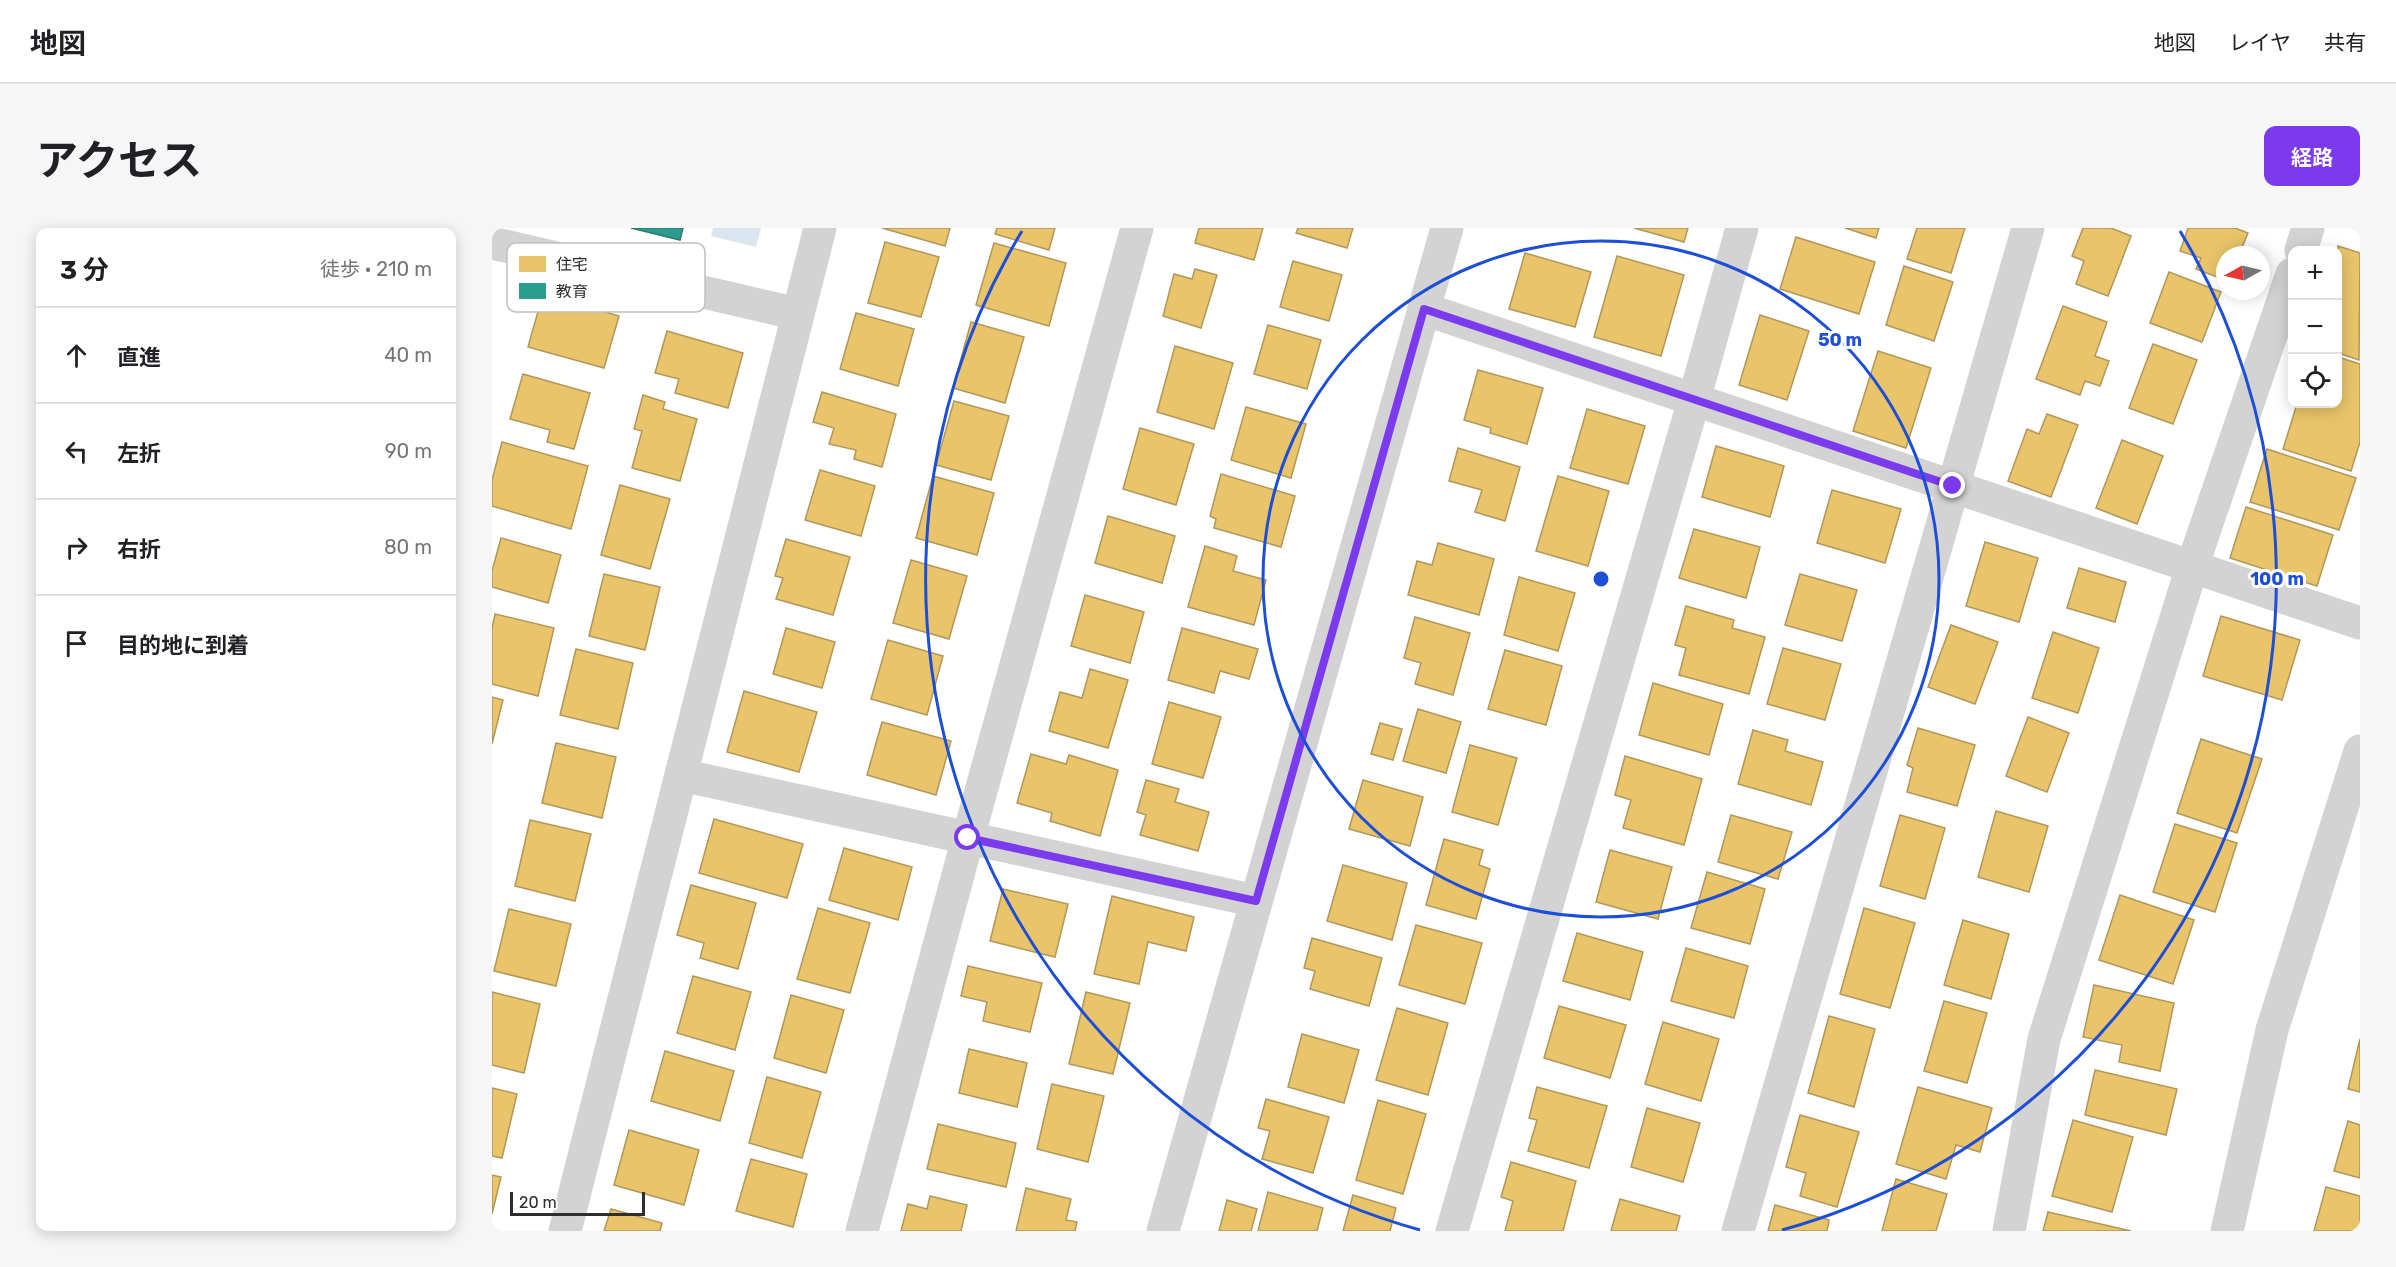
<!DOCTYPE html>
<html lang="ja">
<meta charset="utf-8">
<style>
body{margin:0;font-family:Rubik,"Noto Sans JP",sans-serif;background:#f6f6f6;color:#202124}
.controls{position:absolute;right:18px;top:18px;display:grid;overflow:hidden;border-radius:12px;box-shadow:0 3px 15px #0003}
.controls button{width:54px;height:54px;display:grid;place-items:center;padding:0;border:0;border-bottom:2px solid #e0e0e0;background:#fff;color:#202124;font:30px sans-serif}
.compass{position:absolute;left:1724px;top:18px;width:54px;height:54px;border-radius:50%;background:#fff;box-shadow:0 3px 15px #0003;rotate:262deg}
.scale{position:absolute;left:18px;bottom:15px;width:135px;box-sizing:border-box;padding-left:6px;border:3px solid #2e2e2e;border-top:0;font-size:16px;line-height:21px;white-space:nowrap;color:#2e2e2e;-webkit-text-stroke:4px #fff;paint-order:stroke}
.stop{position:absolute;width:18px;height:18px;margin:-14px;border:4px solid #7c3aed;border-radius:50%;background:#fff}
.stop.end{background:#7c3aed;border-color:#fff;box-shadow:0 2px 6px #0008}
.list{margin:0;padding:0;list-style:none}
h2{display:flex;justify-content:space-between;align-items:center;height:78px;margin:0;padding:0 24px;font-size:26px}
h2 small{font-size:20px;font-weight:400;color:#757577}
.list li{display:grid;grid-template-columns:39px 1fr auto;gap:18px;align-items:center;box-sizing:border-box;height:96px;padding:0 24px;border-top:2px solid #e0e0e0}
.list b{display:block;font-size:22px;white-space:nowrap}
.list em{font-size:20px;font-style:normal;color:#757577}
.icon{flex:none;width:33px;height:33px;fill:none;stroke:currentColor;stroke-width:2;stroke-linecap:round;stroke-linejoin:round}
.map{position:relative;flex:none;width:1868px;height:1003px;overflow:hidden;border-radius:12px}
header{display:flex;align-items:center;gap:36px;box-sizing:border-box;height:84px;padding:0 30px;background:#fff;border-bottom:2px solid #e0e0e0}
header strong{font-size:28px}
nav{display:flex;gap:33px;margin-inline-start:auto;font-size:21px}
.intro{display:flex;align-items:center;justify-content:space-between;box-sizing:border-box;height:144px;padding:0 36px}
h1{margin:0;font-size:42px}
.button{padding:15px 27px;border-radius:12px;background:#7c3aed;color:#fff;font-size:21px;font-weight:700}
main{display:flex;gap:36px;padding:0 36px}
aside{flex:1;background:#fff;border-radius:12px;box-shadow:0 3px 15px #0003}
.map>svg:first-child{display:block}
.water{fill:#dbe5f0}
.homes{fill:#e9c46a;stroke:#b19758;stroke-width:1.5}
.schools{fill:#2a9d8f;stroke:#2b7c72;stroke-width:1.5}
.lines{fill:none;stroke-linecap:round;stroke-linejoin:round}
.minor{stroke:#d3d3d3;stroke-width:33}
.route{stroke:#7c3aed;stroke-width:8}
.ring{fill:none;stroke:#1d4ed8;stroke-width:3}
.key{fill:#fff;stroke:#c0c0c0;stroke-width:1.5}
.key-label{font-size:16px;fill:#2e2e2e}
.centre{fill:#1d4ed8;stroke:#fff;stroke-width:3}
.ring-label{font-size:18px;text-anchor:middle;font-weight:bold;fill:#1d4ed8;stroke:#fff;stroke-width:6;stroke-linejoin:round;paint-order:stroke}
</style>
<header>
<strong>地図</strong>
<nav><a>地図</a><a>レイヤ</a><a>共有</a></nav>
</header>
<div class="intro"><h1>アクセス</h1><a class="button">経路</a></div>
<main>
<aside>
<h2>3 分<small>徒歩 · 210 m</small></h2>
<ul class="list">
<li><svg class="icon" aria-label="ahead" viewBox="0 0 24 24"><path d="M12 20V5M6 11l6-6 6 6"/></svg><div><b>直進</b></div><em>40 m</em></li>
<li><svg class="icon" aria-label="left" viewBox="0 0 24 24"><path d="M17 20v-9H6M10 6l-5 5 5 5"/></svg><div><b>左折</b></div><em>90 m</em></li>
<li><svg class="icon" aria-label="right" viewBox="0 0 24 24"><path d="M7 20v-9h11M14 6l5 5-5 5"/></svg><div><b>右折</b></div><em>80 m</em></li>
<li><svg class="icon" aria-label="arrive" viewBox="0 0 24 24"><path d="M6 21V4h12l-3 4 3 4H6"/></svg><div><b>目的地に到着</b></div></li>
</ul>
</aside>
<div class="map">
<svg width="1868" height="1003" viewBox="0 0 1868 1003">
<rect width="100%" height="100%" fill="#fff"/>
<!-- water -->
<polygon class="water" points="221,0 269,0 264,19 219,8"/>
<!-- homes -->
<g class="homes">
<polygon points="390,0 458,0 453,18"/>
<polygon points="505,0 563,0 557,22 503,6"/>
<polygon points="707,0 771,0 762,32 703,15"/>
<polygon points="806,0 861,0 855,20 804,5"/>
<polygon points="1142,0 1196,0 1192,14"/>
<polygon points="1353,0 1387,0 1384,10"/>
<polygon points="1425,0 1473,0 1459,45 1415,31"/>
<polygon points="1591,0 1619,0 1639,8 1616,68 1584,56 1592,33 1580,28"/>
<polygon points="1696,0 1743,0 1756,5 1747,27 1733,27 1733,52 1704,41 1709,30 1688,23"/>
<polygon points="1304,9 1383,34 1367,86 1288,61"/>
<polygon points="393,14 447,29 429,89 376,75"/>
<polygon points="502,15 574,35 557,98 484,77"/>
<polygon points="1846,18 1868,25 1867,132 1846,125"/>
<polygon points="1033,25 1099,44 1083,99 1017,81"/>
<polygon points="1125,28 1192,47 1169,128 1102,109"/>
<polygon points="801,33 850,47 837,93 788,79"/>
<polygon points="1412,38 1461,54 1442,113 1394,97"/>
<polygon points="703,41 725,47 709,100 671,88 682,46 700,51"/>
<polygon points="1677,44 1729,64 1710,114 1658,95"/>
<polygon points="51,66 127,88 112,140 36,119"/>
<polygon points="1571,78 1615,94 1603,128 1617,133 1608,158 1593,153 1588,167 1544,151"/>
<polygon points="364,85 422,101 406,158 348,141"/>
<polygon points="1268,87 1317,103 1295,172 1247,157"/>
<polygon points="479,94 532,109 513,175 461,160"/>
<polygon points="776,97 829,112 815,161 762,146"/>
<polygon points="175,103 251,125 236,180 183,165 187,151 163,145"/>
<polygon points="1661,116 1705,132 1681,196 1637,180"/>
<polygon points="683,118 741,135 722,201 665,184"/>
<polygon points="1386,123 1439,140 1414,220 1361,203"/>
<polygon points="1846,129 1868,136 1868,214 1859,243 1791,221 1805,176 1846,176"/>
<polygon points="986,142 1051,160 1035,216 998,205 999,200 972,192"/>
<polygon points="31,146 98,165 82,221 55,214 58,202 18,191"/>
<polygon points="330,164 404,186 390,239 362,231 364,222 337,216 342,200 321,194"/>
<polygon points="151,167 173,174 171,181 205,191 188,253 140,240 150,203 142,201"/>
<polygon points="462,173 517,188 499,252 444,237"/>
<polygon points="754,179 814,196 799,250 739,232"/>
<polygon points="1095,181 1153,198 1136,256 1078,240"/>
<polygon points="1555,186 1586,197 1559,269 1516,253 1535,201 1547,206"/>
<polygon points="648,200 702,216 684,277 631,261"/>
<polygon points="1630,212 1671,228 1645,296 1604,280"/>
<polygon points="10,214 96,238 79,301 0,278 0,252"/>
<polygon points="1224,218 1292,238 1278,289 1210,269"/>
<polygon points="966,220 1028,239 1013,293 983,284 990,262 957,253"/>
<polygon points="1775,221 1864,250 1847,302 1758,274"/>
<polygon points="328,242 383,258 369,308 313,292"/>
<polygon points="729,246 803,268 789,319 722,300 724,291 718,288"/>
<polygon points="441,248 502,265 485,327 424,310"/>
<polygon points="1066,248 1117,263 1096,338 1044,323"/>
<polygon points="128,257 178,271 158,341 109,327"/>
<polygon points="1340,262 1409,281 1393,335 1325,315"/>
<polygon points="1754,279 1841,307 1825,358 1738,330"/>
<polygon points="616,288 683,308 670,355 603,335"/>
<polygon points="1202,301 1268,319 1254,370 1187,350"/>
<polygon points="9,310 69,327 56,375 0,359 0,343"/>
<polygon points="294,311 358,329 341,387 284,371 291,350 283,348"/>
<polygon points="1493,314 1546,330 1527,394 1474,378"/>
<polygon points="946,315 1002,331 987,387 916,367 925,333 940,337"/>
<polygon points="713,318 745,328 741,343 774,352 762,397 696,379"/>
<polygon points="419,332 475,348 457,411 401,395"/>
<polygon points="1587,340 1634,354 1623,394 1575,380"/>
<polygon points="112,346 168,359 153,422 97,408"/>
<polygon points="1308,346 1365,362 1350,413 1293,397"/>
<polygon points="1027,349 1083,365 1066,423 1012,407"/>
<polygon points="593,367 652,384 638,435 579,418"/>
<polygon points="1194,378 1242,392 1240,400 1273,409 1257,466 1187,447 1194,420 1183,417"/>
<polygon points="3,386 62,400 46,468 0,456 0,400"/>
<polygon points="1729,388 1808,412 1790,472 1711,448"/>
<polygon points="923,389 978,405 961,467 923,456 929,435 912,430"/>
<polygon points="1459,397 1506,414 1483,476 1436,459"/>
<polygon points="294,400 343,414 330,460 281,446"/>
<polygon points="690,400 766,421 757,451 728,443 722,465 676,452"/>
<polygon points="1561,404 1607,420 1586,485 1540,470"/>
<polygon points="396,412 451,428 435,487 379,471"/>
<polygon points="1291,420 1349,436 1333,492 1275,476"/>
<polygon points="84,421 141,435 126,501 68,487"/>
<polygon points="1013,422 1070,438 1054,497 996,481"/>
<polygon points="598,441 636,452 616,520 557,503 568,464 590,470"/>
<polygon points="1161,455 1231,476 1217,527 1147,507"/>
<polygon points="252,463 325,484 307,544 235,524"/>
<polygon points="0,469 11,472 0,516"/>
<polygon points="677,474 729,489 711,550 660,536"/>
<polygon points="926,481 969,494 954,545 911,533"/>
<polygon points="1536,489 1577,505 1555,564 1514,548"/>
<polygon points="390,494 459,513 444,567 375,547"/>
<polygon points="888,495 910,501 901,532 879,526"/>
<polygon points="1426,500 1483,517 1465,578 1415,564 1421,540 1415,537"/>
<polygon points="1261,502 1296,512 1293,523 1331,534 1319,577 1246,556"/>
<polygon points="1709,511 1770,531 1745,605 1685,585"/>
<polygon points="64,515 124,529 110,590 50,575"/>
<polygon points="978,517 1025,530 1006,597 960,584"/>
<polygon points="539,526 574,536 577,527 626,542 608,608 558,593 560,585 525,575"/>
<polygon points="1133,528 1210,551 1192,617 1131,600 1139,572 1123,567"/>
<polygon points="654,552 687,561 683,574 717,584 706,623 648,607 654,587 645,584"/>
<polygon points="871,552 931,569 918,618 857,601"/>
<polygon points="1504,583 1556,598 1537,664 1486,649"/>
<polygon points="1239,587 1300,604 1286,651 1226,634"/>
<polygon points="1408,587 1453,600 1433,671 1388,658"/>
<polygon points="222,591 311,616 295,670 207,645"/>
<polygon points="38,592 99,606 83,673 23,658"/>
<polygon points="1683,596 1745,615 1723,684 1661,664"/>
<polygon points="952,611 991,622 987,637 998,641 984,691 934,677"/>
<polygon points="352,620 420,639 406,692 337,672"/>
<polygon points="1118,622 1180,639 1166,691 1104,674"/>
<polygon points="851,637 915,655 900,712 835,693"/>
<polygon points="1215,644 1273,661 1258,716 1199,700"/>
<polygon points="199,657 264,675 246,741 208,730 212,715 185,707"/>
<polygon points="511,661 576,676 563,729 498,713"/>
<polygon points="1628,667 1702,692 1681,756 1607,732"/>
<polygon points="620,668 702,689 694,723 656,714 647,756 602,746"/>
<polygon points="326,680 378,695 358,765 305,751"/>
<polygon points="1372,680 1423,695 1398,780 1348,766"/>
<polygon points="17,681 79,696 64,758 2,743"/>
<polygon points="1471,692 1517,706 1499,771 1452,757"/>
<polygon points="924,697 990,715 973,776 907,757"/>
<polygon points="1085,705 1151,724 1138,772 1071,753"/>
<polygon points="820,710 890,730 877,778 818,761 823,743 812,740"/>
<polygon points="1194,720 1256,738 1242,790 1179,773"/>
<polygon points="476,738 550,755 538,804 491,793 495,774 469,768"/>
<polygon points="201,748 259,764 243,822 185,805"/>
<polygon points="1602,757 1682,775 1668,843 1627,834 1630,817 1591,809"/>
<polygon points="0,764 48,776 32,845 0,837"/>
<polygon points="594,764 638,775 621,846 577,836"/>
<polygon points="299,767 352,782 334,845 282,830"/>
<polygon points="1452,773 1495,785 1475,855 1432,843"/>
<polygon points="1067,778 1134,797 1118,850 1052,830"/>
<polygon points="905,780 956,795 936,867 884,852"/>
<polygon points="1337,788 1383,801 1362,879 1316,865"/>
<polygon points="1171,794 1227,811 1209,873 1153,856"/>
<polygon points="810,806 867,822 852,875 796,859"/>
<polygon points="1868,811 1868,864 1856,861"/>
<polygon points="477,821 535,835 525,879 467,865"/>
<polygon points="173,823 242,843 228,893 159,873"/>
<polygon points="1603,842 1685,861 1674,907 1593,887"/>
<polygon points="275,849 329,864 310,930 257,915"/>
<polygon points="560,856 612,868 596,934 545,921"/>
<polygon points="1045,859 1115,878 1097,940 1036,923 1045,892 1037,890"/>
<polygon points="1426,859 1500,880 1488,924 1464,917 1454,951 1404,936"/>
<polygon points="0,860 25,866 10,930 0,928"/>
<polygon points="774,871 837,889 821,945 770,931 778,903 766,900"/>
<polygon points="886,872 934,886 911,966 864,952"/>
<polygon points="1155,880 1208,895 1191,954 1139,939"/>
<polygon points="1308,887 1367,904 1345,979 1308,968 1314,945 1294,939"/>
<polygon points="1581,892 1641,909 1620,984 1560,968"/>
<polygon points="1856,893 1868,897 1868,950 1842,943"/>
<polygon points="446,896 524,915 514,959 435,941"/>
<polygon points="137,902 207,922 192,977 122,957"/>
<polygon points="259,931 315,946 301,999 244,983"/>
<polygon points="1019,934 1084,953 1071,1003 1013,1003 1021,973 1009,969"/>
<polygon points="0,947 9,949 0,986"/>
<polygon points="1404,951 1455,966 1444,1003 1390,1003"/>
<polygon points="1834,959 1868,968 1868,1003 1822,1003"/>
<polygon points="534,960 579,971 574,992 585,994 583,1003 524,1003"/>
<polygon points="776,964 831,980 825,1003 766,1003"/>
<polygon points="861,967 904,980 898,1003 851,1003"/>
<polygon points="438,968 475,977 469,1003 409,1003 416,976 435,981"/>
<polygon points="1128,971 1188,988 1184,1003 1119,1003"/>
<polygon points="735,972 765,981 759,1003 727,1003"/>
<polygon points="1283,977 1337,992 1335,1003 1276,1003"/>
<polygon points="119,981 170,995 168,1003 112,1003"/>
<polygon points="1556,984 1639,1003 1551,1003"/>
</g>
<!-- schools -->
<polygon class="schools" points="139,0 191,0 188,12"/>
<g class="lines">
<!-- minor -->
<g class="minor">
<polyline points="0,15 306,86"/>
<polyline points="1809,22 1816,0"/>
<polyline points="932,81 1868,395"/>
<polyline points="189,547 764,673"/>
<polyline points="73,1003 328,0"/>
<polyline points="370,1003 476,610 645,0"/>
<polyline points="671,1003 955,0"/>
<polyline points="960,1003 1202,172 1250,0"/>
<polyline points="1246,1003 1536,0"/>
<polyline points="1517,1003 1552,811 1700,339 1800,46"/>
<polyline points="1735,1003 1780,802 1868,523"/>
</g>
</g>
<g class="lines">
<!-- route -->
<polyline class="route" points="476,610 764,673 932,81 1461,258"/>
</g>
<!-- distance rings -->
<g class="ring">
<circle cx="1109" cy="351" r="338"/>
<path d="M928 1002A676 676 0 0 1 530 3M1688 3A676 676 0 0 1 1290 1002"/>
</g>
<!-- legend -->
<rect x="15" y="15" width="198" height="69" rx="9" class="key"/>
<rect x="27" y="28" width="27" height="16" fill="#e9c46a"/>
<rect x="27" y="55" width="27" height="16" fill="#2a9d8f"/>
<g class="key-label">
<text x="64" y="42">住宅</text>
<text x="64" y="69">教育</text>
</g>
<circle cx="1109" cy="351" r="9" class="centre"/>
<g class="ring-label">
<text x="1348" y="118">50 m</text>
<text x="1785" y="357">100 m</text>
</g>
</svg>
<div class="controls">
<button>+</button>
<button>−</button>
<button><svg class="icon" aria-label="locate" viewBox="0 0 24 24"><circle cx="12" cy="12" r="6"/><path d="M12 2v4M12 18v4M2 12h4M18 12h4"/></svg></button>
</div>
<svg class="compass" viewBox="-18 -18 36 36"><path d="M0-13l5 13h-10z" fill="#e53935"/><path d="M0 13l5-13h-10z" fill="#757577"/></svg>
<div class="scale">20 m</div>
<div class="stop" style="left:476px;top:610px"></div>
<div class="stop end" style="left:1461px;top:258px"></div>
</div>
</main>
